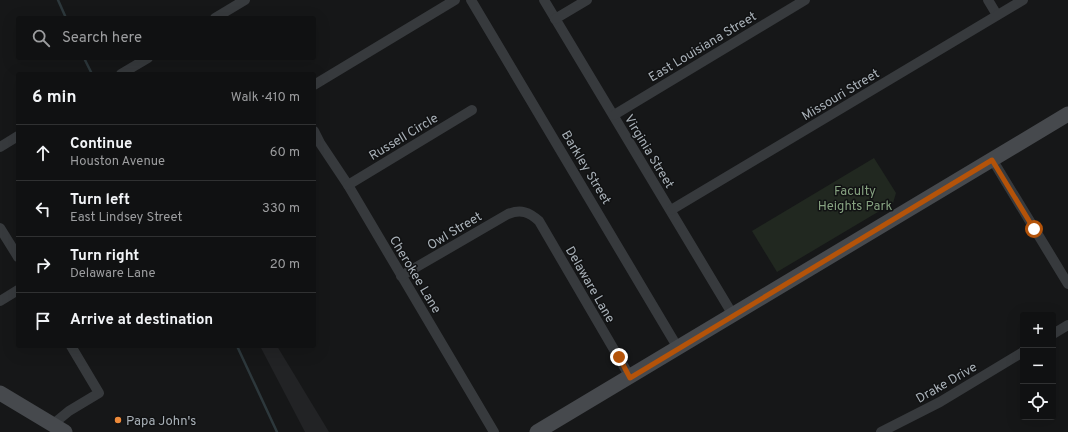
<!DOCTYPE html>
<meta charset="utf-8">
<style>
body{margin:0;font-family:Overpass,sans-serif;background:#191a1b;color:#f1f3f6}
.controls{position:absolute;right:12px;bottom:12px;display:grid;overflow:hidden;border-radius:4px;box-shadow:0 4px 16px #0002}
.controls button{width:36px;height:36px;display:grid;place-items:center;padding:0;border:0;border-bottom:1px solid #303132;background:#101112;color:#f1f3f6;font:20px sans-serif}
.stop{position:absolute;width:12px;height:12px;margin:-9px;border:3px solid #b45309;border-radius:50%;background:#fff}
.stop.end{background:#b45309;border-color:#fff;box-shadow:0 1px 4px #0008}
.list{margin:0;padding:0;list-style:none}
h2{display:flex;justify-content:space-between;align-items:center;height:52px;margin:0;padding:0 16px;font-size:17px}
h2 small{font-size:13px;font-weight:400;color:#9c9d9f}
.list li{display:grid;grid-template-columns:26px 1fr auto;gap:12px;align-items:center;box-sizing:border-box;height:56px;padding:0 16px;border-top:1px solid #303132}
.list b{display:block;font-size:15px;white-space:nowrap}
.list p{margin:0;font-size:13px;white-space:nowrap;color:#9c9d9f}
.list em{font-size:13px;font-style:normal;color:#9c9d9f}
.icon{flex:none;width:22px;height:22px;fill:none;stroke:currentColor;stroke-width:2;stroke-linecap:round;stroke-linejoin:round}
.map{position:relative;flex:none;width:1068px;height:432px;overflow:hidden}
.search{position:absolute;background:#101112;box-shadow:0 4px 16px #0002;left:16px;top:16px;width:300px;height:44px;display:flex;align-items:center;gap:10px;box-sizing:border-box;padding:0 14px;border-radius:4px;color:#9c9d9f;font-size:15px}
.panel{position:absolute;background:#101112;box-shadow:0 4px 16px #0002;left:16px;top:72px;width:300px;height:276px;border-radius:4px}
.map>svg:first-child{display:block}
.built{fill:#222325}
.green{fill:#212820}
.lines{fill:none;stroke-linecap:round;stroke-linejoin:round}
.stream{stroke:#2d383c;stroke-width:2.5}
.street{stroke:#373a3d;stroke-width:10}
.secondary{stroke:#46494d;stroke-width:15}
.route{stroke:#b45309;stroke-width:5}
.poi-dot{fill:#ed8a3a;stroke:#111213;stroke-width:1.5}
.labels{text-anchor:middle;stroke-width:3;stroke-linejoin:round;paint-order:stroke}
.street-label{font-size:13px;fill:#a9b1b8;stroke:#111213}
.park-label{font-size:13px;fill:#86a280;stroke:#111213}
.poi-label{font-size:13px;fill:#a9b1b8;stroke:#111213;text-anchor:start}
</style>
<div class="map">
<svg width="1068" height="432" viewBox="0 0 1068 432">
<rect width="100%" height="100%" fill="#161718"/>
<!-- built -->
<polygon class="built" points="260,346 277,346 329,432 305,432"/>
<!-- green -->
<polygon class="green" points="874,158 896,193 893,203 777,272 752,231"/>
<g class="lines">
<!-- stream -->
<g class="stream">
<polyline points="58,0 66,18"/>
<polyline points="84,58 92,74"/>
<polyline points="237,346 277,432"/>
</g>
<!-- street -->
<g class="street">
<polyline points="471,0 678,348"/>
<polyline points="544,0 733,315"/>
<polyline points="988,0 997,15"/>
<polyline points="215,18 245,0"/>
<polyline points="555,19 587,0"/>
<polyline points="121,74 148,58"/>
<polyline points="314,85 455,0"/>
<polyline points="614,115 805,0"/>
<polyline points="314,131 320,143 348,185 494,432"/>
<polyline points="0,147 18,136"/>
<polyline points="992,159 1068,284"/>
<polyline points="348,185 472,110"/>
<polyline points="671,210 1023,0"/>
<polyline points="0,228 18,257"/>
<path d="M401,276L508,214C521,209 529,212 539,221L630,377"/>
<polyline points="0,301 18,290"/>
<polyline points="1053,334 1068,325"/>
<polyline points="52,425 69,411 99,393 71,346"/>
<polyline points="881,432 940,402 1023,352"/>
</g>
<!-- secondary -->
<g class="secondary">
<polyline points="0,393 65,432"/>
<polyline points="537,432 1068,114"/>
</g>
</g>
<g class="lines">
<!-- route -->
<polyline class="route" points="619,357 630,378 992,160 1034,229"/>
</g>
<!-- markers -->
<circle class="poi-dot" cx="118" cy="420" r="4"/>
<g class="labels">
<!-- street labels -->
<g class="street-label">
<text transform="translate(702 46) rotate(-31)" y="5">East Louisiana Street</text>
<text transform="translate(840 94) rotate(-31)" y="5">Missouri Street</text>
<text transform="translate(403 136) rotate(-31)" y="5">Russell Circle</text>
<text transform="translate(650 151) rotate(59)" y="5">Virginia Street</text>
<text transform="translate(587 167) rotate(59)" y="5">Barkley Street</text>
<text transform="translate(454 230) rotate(-31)" y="5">Owl Street</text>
<text transform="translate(416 274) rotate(59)" y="5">Cherokee Lane</text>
<text transform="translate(591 284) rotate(60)" y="5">Delaware Lane</text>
<text transform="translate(946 382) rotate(-30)" y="5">Drake Drive</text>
</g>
<!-- park labels -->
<g class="park-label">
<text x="855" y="195">Faculty<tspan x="855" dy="15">Heights Park</tspan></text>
</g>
<!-- poi labels -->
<g class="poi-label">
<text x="126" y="425">Papa John's</text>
</g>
</g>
</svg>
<div class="controls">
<button>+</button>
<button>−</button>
<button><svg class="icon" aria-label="locate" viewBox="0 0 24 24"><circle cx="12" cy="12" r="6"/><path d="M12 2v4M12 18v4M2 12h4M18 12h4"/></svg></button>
</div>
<div class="stop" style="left:1034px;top:229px"></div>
<div class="stop end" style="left:619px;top:357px"></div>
<div class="search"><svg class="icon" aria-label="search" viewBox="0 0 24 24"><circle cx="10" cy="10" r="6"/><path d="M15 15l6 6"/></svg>Search here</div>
<section class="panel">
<h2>6 min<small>Walk · 410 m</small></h2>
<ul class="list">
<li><svg class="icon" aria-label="ahead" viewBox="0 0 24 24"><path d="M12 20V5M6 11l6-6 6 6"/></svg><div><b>Continue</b><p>Houston Avenue</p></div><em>60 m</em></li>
<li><svg class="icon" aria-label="left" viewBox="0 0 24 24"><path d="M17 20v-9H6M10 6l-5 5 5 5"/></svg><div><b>Turn left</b><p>East Lindsey Street</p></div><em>330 m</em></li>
<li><svg class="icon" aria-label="right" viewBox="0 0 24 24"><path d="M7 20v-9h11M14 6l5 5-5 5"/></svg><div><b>Turn right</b><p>Delaware Lane</p></div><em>20 m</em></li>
<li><svg class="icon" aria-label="arrive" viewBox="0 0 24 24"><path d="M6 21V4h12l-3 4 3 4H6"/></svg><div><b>Arrive at destination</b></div></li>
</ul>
</section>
</div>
